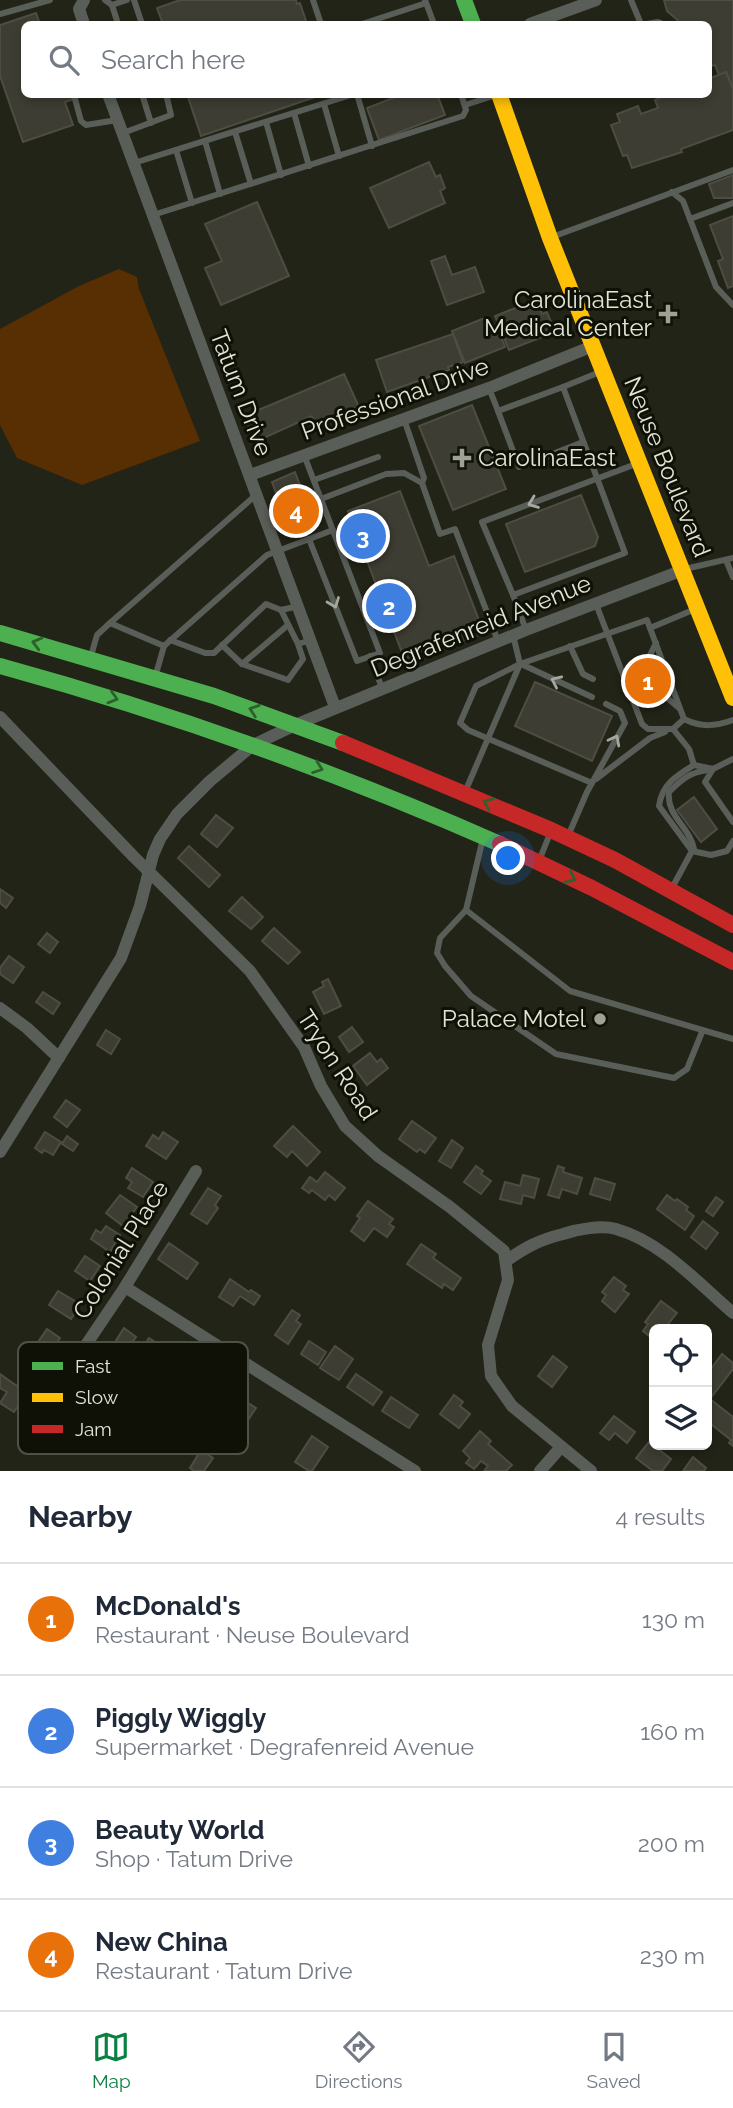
<!DOCTYPE html>
<meta charset="utf-8">
<style>
body{margin:0;font-family:Raleway,sans-serif;background:#f6f6f7;color:#1f2937}
.controls{position:absolute;right:21px;bottom:21px;display:grid;overflow:hidden;border-radius:10px;box-shadow:0 4px 10px #0003}
.controls button{width:63px;height:63px;display:grid;place-items:center;padding:0;border:0;border-bottom:2px solid #e0e1e3;background:#fff;color:#1f2937;font:35px sans-serif}
.you{position:absolute;left:509px;top:859px;width:24px;height:24px;margin:-18px;border:5px solid #fff;border-radius:50%;background:#1a73e8;box-shadow:0 0 0 10px #1a73e833}
.badge{display:grid;place-items:center;width:46px;height:46px;border-radius:50%;background:#0b8043;color:#fff;font-size:23px;font-weight:700}
.pin{position:absolute;translate:-50% -50%;border:4px solid #fff;box-shadow:0 2px 7px #0006}
.list{margin:0;padding:0;list-style:none}
h2{display:flex;justify-content:space-between;align-items:center;height:91px;margin:0;padding:0 28px;font-size:30px}
h2 small{font-size:23px;font-weight:400;color:#747a83}
.list li{display:grid;grid-template-columns:46px 1fr auto;gap:21px;align-items:center;box-sizing:border-box;height:112px;padding:0 28px;border-top:2px solid #e0e1e3}
.list b{display:block;font-size:26px;white-space:nowrap}
.list p{margin:0;font-size:23px;white-space:nowrap;color:#747a83}
.list em{font-size:23px;font-style:normal;color:#747a83}
.icon{flex:none;width:38px;height:38px;fill:none;stroke:currentColor;stroke-width:2;stroke-linecap:round;stroke-linejoin:round}
.map{position:relative;flex:none;width:733px;height:1471px;overflow:hidden}
.search{position:absolute;background:#fff;box-shadow:0 4px 10px #0003;left:21px;right:21px;top:21px;height:77px;display:flex;align-items:center;gap:18px;box-sizing:border-box;padding:0 24px;border-radius:10px;color:#747a83;font-size:26px}
.sheet{height:539px;background:#fff}
nav{display:flex;justify-content:space-around;align-items:center;box-sizing:border-box;height:98px;border-top:2px solid #e0e1e3;background:#fff;font-size:19px;color:#747a83}
nav a{display:grid;justify-items:center;gap:4px}
nav .on{color:#0b8043}
.map>svg:first-child{display:block}
.green{fill:#582e03}
.building{fill:#3e3d33;stroke:#4e4d42;stroke-width:2}
.lines{fill:none;stroke-linecap:round;stroke-linejoin:round}
.lane{stroke:#5a5e59;stroke-width:6}
.street{stroke:#5a5e59;stroke-width:12}
.fast{stroke:#4caf50;stroke-width:16}
.slow{stroke:#ffc107;stroke-width:16}
.jam{stroke:#c62828;stroke-width:16}
.oneway{stroke:#a4a89e}
.oneway2{stroke:#2e602c}
.poi-dot{fill:#9ea193;stroke:#0f1107;stroke-width:2.5}
.labels{text-anchor:middle;stroke-width:6;stroke-linejoin:round;paint-order:stroke}
.poi-label{font-size:24px;fill:#e1e5d6;stroke:#0f1107;text-anchor:end}
.street-label{font-size:24px;fill:#e1e5d6;stroke:#0f1107}
.key{fill:#0f1107;stroke:#4e5145;stroke-width:2}
.key-label{font-size:19px;fill:#e1e5d6}
</style>
<div class="map">
<svg width="733" height="1471" viewBox="0 0 733 1471">
<rect width="100%" height="100%" fill="#222417"/>
<!-- green -->
<polygon class="green" points="119,269 137,277 139,289 200,441 82,485 17,458 0,425 0,329 79,286"/>
<!-- building -->
<g class="building">
<polygon points="180,0 296,0 297,4 300,3 307,24 163,24 157,8"/>
<polygon points="664,0 733,0 733,89 726,72 719,75 715,65 708,67 708,24 682,24 667,11"/>
<polygon points="36,13 40,24 24,24 24,94 82,94 82,96 65,102 73,125 23,142 0,76 0,25"/>
<polygon points="726,72 733,89 733,130 681,149 682,152 632,168 627,155 623,156 611,125 620,122 617,114 638,106 641,114 658,108 655,100 669,94 708,94 708,79"/>
<polygon points="187,94 324,94 201,136"/>
<polygon points="403,94 437,94 445,115 379,140 367,108"/>
<polygon points="429,162 436,177 440,175 445,188 440,191 445,203 389,228 370,188"/>
<polygon points="733,175 733,198 714,198 709,184"/>
<polygon points="257,202 289,276 221,305 205,268 222,261 205,224"/>
<polygon points="733,216 733,286 728,288 718,261 723,259 710,225"/>
<polygon points="445,256 452,275 475,267 484,292 447,305 431,261"/>
<polygon points="536,300 542,314 547,312 555,332 509,350 495,316"/>
<polygon points="487,317 491,326 496,324 505,347 465,363 452,331"/>
<polygon points="453,334 463,362 448,367 449,370 387,392 376,360"/>
<polygon points="344,374 359,407 316,425 312,416 255,442 244,416"/>
<polygon points="472,405 506,489 453,510 419,426"/>
<polygon points="295,472 316,527 292,536 272,482"/>
<polygon points="400,491 429,566 454,556 484,633 406,663 348,511"/>
<polygon points="581,495 598,537 595,546 525,572 506,524"/>
<polygon points="648,655 665,700 648,707 631,661"/>
<polygon points="535,682 612,716 592,761 515,726"/>
<polygon points="694,797 717,829 701,842 677,810"/>
<polygon points="216,815 233,828 217,847 201,834"/>
<polygon points="189,846 220,875 209,887 178,858"/>
<polygon points="0,889 13,898 6,908 0,903"/>
<polygon points="242,897 263,917 251,929 229,911"/>
<polygon points="274,928 300,952 288,964 262,941"/>
<polygon points="47,933 58,942 50,953 38,944"/>
<polygon points="9,956 24,967 13,983 0,974 0,968"/>
<polygon points="328,979 341,1006 324,1014 313,992 324,986 322,982"/>
<polygon points="43,992 60,1003 53,1014 36,1002"/>
<polygon points="352,1027 363,1042 349,1052 339,1037"/>
<polygon points="106,1030 120,1039 111,1054 97,1045"/>
<polygon points="370,1053 377,1062 381,1059 388,1068 367,1085 353,1066"/>
<polygon points="66,1100 80,1110 67,1127 54,1117"/>
<polygon points="412,1121 436,1138 425,1153 420,1149 417,1152 399,1139"/>
<polygon points="293,1126 320,1152 307,1166 292,1151 287,1157 274,1146"/>
<polygon points="45,1132 61,1142 53,1155 44,1150 42,1153 35,1148"/>
<polygon points="163,1132 178,1142 166,1159 146,1146 153,1135 159,1139"/>
<polygon points="67,1136 78,1144 73,1151 62,1144"/>
<polygon points="452,1140 463,1148 451,1168 439,1161"/>
<polygon points="476,1166 483,1171 481,1174 491,1181 481,1194 464,1182"/>
<polygon points="558,1166 564,1168 563,1172 582,1178 577,1194 562,1189 559,1198 548,1195"/>
<polygon points="132,1168 153,1182 143,1197 128,1188 132,1182 126,1178"/>
<polygon points="325,1172 345,1188 335,1200 329,1195 325,1200 312,1190 309,1193 302,1188 310,1177 317,1182"/>
<polygon points="523,1175 539,1179 534,1198 523,1195 521,1204 500,1199 505,1182 520,1186"/>
<polygon points="595,1178 615,1184 610,1200 590,1194"/>
<polygon points="208,1188 221,1196 215,1205 218,1208 207,1224 191,1214"/>
<polygon points="120,1195 137,1207 123,1226 106,1213"/>
<polygon points="667,1195 675,1201 677,1199 688,1207 686,1210 694,1216 685,1230 657,1209"/>
<polygon points="716,1197 723,1202 713,1216 706,1211"/>
<polygon points="368,1201 393,1219 389,1224 394,1227 387,1237 374,1228 364,1241 351,1231 360,1218 357,1216"/>
<polygon points="703,1221 718,1233 706,1249 691,1237"/>
<polygon points="106,1226 120,1235 110,1252 91,1239 96,1230 101,1233"/>
<polygon points="169,1243 198,1263 187,1279 158,1259"/>
<polygon points="421,1244 436,1254 433,1258 461,1278 453,1290 444,1284 442,1288 407,1264"/>
<polygon points="85,1256 100,1266 90,1281 75,1271"/>
<polygon points="614,1277 626,1286 623,1290 629,1294 615,1312 602,1301 606,1295 602,1292"/>
<polygon points="230,1279 249,1292 251,1290 260,1296 254,1305 240,1296 233,1306 219,1297"/>
<polygon points="58,1291 80,1304 71,1319 49,1305"/>
<polygon points="661,1301 677,1313 664,1329 654,1329 654,1340 643,1331 648,1324 645,1322"/>
<polygon points="292,1310 300,1315 296,1321 301,1324 288,1344 275,1335"/>
<polygon points="124,1328 136,1337 127,1350 132,1353 124,1364 108,1353"/>
<polygon points="47,1329 60,1338 44,1363 30,1354"/>
<polygon points="149,1338 169,1351 156,1371 145,1364 150,1357 140,1351"/>
<polygon points="309,1341 326,1352 318,1365 301,1354"/>
<polygon points="335,1346 353,1359 339,1380 320,1368"/>
<polygon points="722,1354 733,1363 733,1369 710,1399 733,1417 733,1446 729,1443 731,1440 707,1421 707,1374"/>
<polygon points="553,1356 567,1367 552,1387 538,1376"/>
<polygon points="0,1374 27,1393 14,1412 0,1403 7,1392 0,1388"/>
<polygon points="356,1374 382,1392 373,1405 347,1387"/>
<polygon points="454,1395 463,1402 460,1406 470,1414 459,1428 440,1414"/>
<polygon points="237,1396 256,1408 238,1435 220,1422"/>
<polygon points="391,1397 418,1415 409,1428 382,1411"/>
<polygon points="614,1416 635,1432 627,1443 615,1433 609,1440 600,1433"/>
<polygon points="480,1431 491,1441 488,1444 512,1465 506,1471 484,1471 488,1466 481,1461 474,1469 466,1463 470,1458 463,1451"/>
<polygon points="312,1436 328,1447 312,1471 309,1471 295,1462"/>
<polygon points="649,1442 671,1459 662,1471 653,1471 636,1458"/>
<polygon points="201,1450 213,1458 204,1471 194,1471 190,1468"/>
<polygon points="693,1457 706,1468 704,1471 683,1471"/>
</g>
<g class="lines">
<!-- lane -->
<g class="lane">
<polyline points="105,0 112,5 127,0"/>
<polyline points="134,0 142,24"/>
<polyline points="313,0 321,24"/>
<polyline points="425,0 434,24"/>
<polyline points="631,0 641,24"/>
<polyline points="112,5 118,24"/>
<polyline points="0,14 50,0"/>
<polyline points="362,24 426,3"/>
<polyline points="647,24 658,22 663,24"/>
<polyline points="142,94 151,123"/>
<polyline points="357,94 372,146"/>
<polyline points="75,99 81,121 86,125 117,120"/>
<polyline points="324,104 339,156"/>
<polyline points="465,105 496,95"/>
<polyline points="294,113 309,166"/>
<polyline points="266,122 281,175"/>
<polyline points="235,132 251,184"/>
<polyline points="123,133 171,115 166,94"/>
<polyline points="205,141 220,194"/>
<polyline points="176,150 192,203"/>
<polyline points="134,163 354,94"/>
<polyline points="672,192 683,201 716,287 733,305"/>
<polyline points="153,215 463,116 466,110 461,94"/>
<polyline points="690,219 733,203"/>
<polyline points="552,237 733,170"/>
<polyline points="563,387 600,372"/>
<polyline points="489,388 498,411 563,387 625,553 513,595 526,630"/>
<polyline points="498,411 519,467 583,442"/>
<polyline points="404,419 424,478 422,483"/>
<polyline points="304,455 380,653 357,661 309,539"/>
<polyline points="314,480 378,457"/>
<polyline points="321,499 386,474 404,473 422,483 440,534 455,529 498,641"/>
<polyline points="726,560 733,577"/>
<polyline points="685,569 733,558"/>
<polyline points="513,595 482,522 636,464"/>
<polyline points="596,604 642,724 648,729 673,729"/>
<polyline points="281,610 298,644"/>
<polyline points="110,623 256,495"/>
<polyline points="650,628 693,610"/>
<polyline points="170,640 205,653 214,653 266,604 281,610 299,606"/>
<polyline points="222,645 242,664 288,680 303,659 298,644 311,640"/>
<polyline points="570,646 583,674 593,679"/>
<polyline points="91,656 97,635 110,623 164,646 267,555 333,530"/>
<polyline points="370,656 382,688"/>
<polyline points="652,661 650,655 656,643"/>
<polyline points="242,664 288,625"/>
<polyline points="521,664 592,697"/>
<polyline points="654,667 660,682"/>
<polyline points="156,674 164,646"/>
<polyline points="662,686 666,697 679,708"/>
<polyline points="684,719 673,729 689,749 694,765"/>
<polyline points="713,769 705,782 733,822"/>
<path d="M708,770C690,772 681,780 669,792C666,816 690,827 694,849L692,851L711,855L727,851L733,841"/>
<polyline points="596,779 650,738 665,732"/>
<path d="M592,783L468,730L460,723L476,686L520,664L647,620L684,719C702,728 715,726 733,720"/>
<polyline points="465,792 520,664 513,635"/>
<polyline points="568,836 587,792 625,723 620,711 606,704"/>
<polyline points="483,838 466,910 570,991 733,1039"/>
<polyline points="539,861 551,831"/>
<path d="M672,888L692,851L659,806C662,784 676,776 694,765L713,769L733,759"/>
<polyline points="466,910 440,938 437,953 445,966 471,996 556,1054 674,1078 687,1069 702,1032"/>
</g>
<!-- street -->
<g class="street">
<polyline points="84,24 79,9 84,0"/>
<polyline points="530,24 596,0"/>
<polyline points="108,94 335,707"/>
<polyline points="250,475 489,388 593,346"/>
<polyline points="0,717 134,857 250,971 304,1047 321,1086 345,1126 378,1156 450,1207 504,1251 508,1280 488,1345 491,1376 512,1406 591,1471"/>
<polyline points="0,1008 27,1028 59,1058"/>
<polyline points="0,1152 121,958 140,906 153,855 160,839 177,814 210,781 253,745 295,725 526,630 683,570"/>
<path d="M506,1261C526,1247 539,1240 563,1234C578,1229 601,1225 616,1229C662,1242 698,1283 733,1313"/>
<polyline points="125,1287 415,1471"/>
<polyline points="34,1422 125,1287 196,1171"/>
<polyline points="540,1471 561,1447"/>
</g>
<!-- fast -->
<g class="fast">
<polyline points="464,0 473,24"/>
<polyline points="0,633 214,696 343,743"/>
<path d="M0,666C171,713 337,772 500,844"/>
</g>
<!-- slow -->
<polyline class="slow" points="499,94 550,238 733,698"/>
<!-- jam -->
<g class="jam">
<polyline points="343,743 551,830 615,860 733,925"/>
<polyline points="500,844 592,888 733,962"/>
</g>
</g>
<!-- one-way arrows -->
<defs><path id="oneway-chevron" d="M-2-3.5L2.5 0L-2 3.5" fill="none" stroke-width="1.6" stroke-linecap="round" stroke-linejoin="round" transform="scale(1.75)"/></defs>
<g class="oneway">
<use href="#oneway-chevron" transform="translate(533 503) rotate(159)"/>
<use href="#oneway-chevron" transform="translate(334 603) rotate(69)"/>
<use href="#oneway-chevron" transform="translate(556 681) rotate(-155)"/>
<use href="#oneway-chevron" transform="translate(615 740) rotate(-62)"/>
</g>
<g class="oneway2">
<use href="#oneway-chevron" transform="translate(37 643) rotate(-165)"/>
<use href="#oneway-chevron" transform="translate(113 698) rotate(17)"/>
<use href="#oneway-chevron" transform="translate(254 710) rotate(-161)"/>
<use href="#oneway-chevron" transform="translate(318 768) rotate(20)"/>
<use href="#oneway-chevron" transform="translate(488 803) rotate(-157)"/>
<use href="#oneway-chevron" transform="translate(571 878) rotate(25)"/>
</g>
<!-- markers -->
<g class="poi-dot">
<path d="M664.5 303.5h7v7h7v7h-7v7h-7v-7h-7v-7h7z"/>
<path d="M458.5 447.5h7v7h7v7h-7v7h-7v-7h-7v-7h7z"/>
<circle cx="600" cy="1019" r="7"/>
</g>
<g class="labels">
<!-- poi labels -->
<g class="poi-label">
<text x="652" y="308">CarolinaEast<tspan x="652" dy="28">Medical Center</tspan></text>
<text x="478" y="466" text-anchor="start">CarolinaEast</text>
<text x="586" y="1027">Palace Motel</text>
</g>
<!-- street labels -->
<g class="street-label">
<text transform="translate(241 393) rotate(69)" y="8">Tatum Drive</text>
<text transform="translate(395 399) rotate(-20)" y="8">Professional Drive</text>
<text transform="translate(667 467) rotate(68)" y="8">Neuse Boulevard</text>
<text transform="translate(481 626) rotate(-22)" y="8">Degrafenreid Avenue</text>
<text transform="translate(337 1065) rotate(57)" y="8">Tryon Road</text>
<text transform="translate(121 1250) rotate(-58)" y="8">Colonial Place</text>
</g>
</g>
<!-- legend -->
<rect x="18" y="1342" width="230" height="112" rx="10" class="key"/>
<rect x="32" y="1362" width="31" height="8" fill="#4caf50"/>
<rect x="32" y="1393" width="31" height="9" fill="#ffc107"/>
<rect x="32" y="1425" width="31" height="8" fill="#c62828"/>
<g class="key-label">
<text x="75" y="1373">Fast</text>
<text x="75" y="1404">Slow</text>
<text x="75" y="1436">Jam</text>
</g>
</svg>
<div class="controls">
<button><svg class="icon" aria-label="locate" viewBox="0 0 24 24"><circle cx="12" cy="12" r="6"/><path d="M12 2v4M12 18v4M2 12h4M18 12h4"/></svg></button>
<button><svg class="icon" aria-label="layers" viewBox="0 0 24 24"><path d="M12 4l9 5-9 5-9-5zM3 14l9 5 9-5"/></svg></button>
</div>
<div class="you"></div>
<div class="pin badge" style="left:648px;top:681px;background:#e8710a">1</div>
<div class="pin badge" style="left:389px;top:606px;background:#3f7fe0">2</div>
<div class="pin badge" style="left:363px;top:536px;background:#3f7fe0">3</div>
<div class="pin badge" style="left:296px;top:511px;background:#e8710a">4</div>
<div class="search"><svg class="icon" aria-label="search" viewBox="0 0 24 24"><circle cx="10" cy="10" r="6"/><path d="M15 15l6 6"/></svg>Search here</div>
</div>
<section class="sheet">
<h2>Nearby<small>4 results</small></h2>
<ul class="list">
<li><span class="badge" style="background:#e8710a">1</span><div><b>McDonald's</b><p>Restaurant · Neuse Boulevard</p></div><em>130 m</em></li>
<li><span class="badge" style="background:#3f7fe0">2</span><div><b>Piggly Wiggly</b><p>Supermarket · Degrafenreid Avenue</p></div><em>160 m</em></li>
<li><span class="badge" style="background:#3f7fe0">3</span><div><b>Beauty World</b><p>Shop · Tatum Drive</p></div><em>200 m</em></li>
<li><span class="badge" style="background:#e8710a">4</span><div><b>New China</b><p>Restaurant · Tatum Drive</p></div><em>230 m</em></li>
</ul>
</section>
<nav>
<a class="on"><svg class="icon" aria-label="map" viewBox="0 0 24 24"><path d="M3 6l6-2 6 2 6-2v14l-6 2-6-2-6 2zM9 4v14M15 6v14"/></svg>Map</a>
<a><svg class="icon" aria-label="directions" viewBox="0 0 24 24"><path d="M12 3l9 9-9 9-9-9zM9 14v-3h6M13 9l2 2-2 2"/></svg>Directions</a>
<a><svg class="icon" aria-label="saved" viewBox="0 0 24 24"><path d="M7 4h10v16l-5-4-5 4z"/></svg>Saved</a>
</nav>
